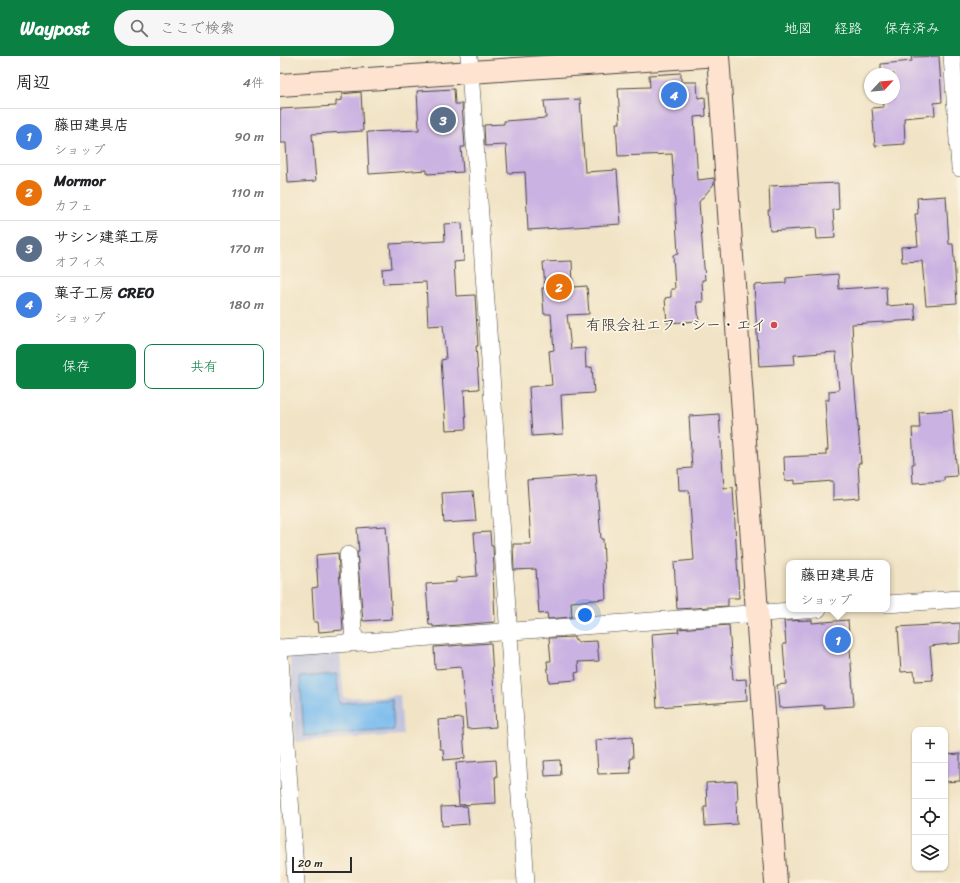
<!DOCTYPE html>
<html lang="ja">
<meta charset="utf-8">
<style>
body{margin:0;font-family:Sriracha,"Klee One",sans-serif;background:#f6f6f6;color:#202124}
.controls{position:absolute;right:12px;bottom:12px;display:grid;overflow:hidden;border-radius:8px;box-shadow:0 1px 3px #0004}
.controls button{width:36px;height:36px;display:grid;place-items:center;padding:0;border:0;border-bottom:1px solid #e0e0e0;background:#fff;color:#202124;font:20px sans-serif}
.compass{position:absolute;left:584px;top:12px;width:36px;height:36px;border-radius:50%;background:#fff;box-shadow:0 1px 3px #0004;rotate:64deg}
.scale{position:absolute;left:12px;bottom:10px;width:60px;box-sizing:border-box;padding-left:4px;border:2px solid #2b2b2b;border-top:0;font-size:11px;line-height:14px;white-space:nowrap;color:#2b2b2b;-webkit-text-stroke:3px #fcf5e5;paint-order:stroke}
.you{position:absolute;left:305px;top:559px;width:14px;height:14px;margin:-10px;border:3px solid #fff;border-radius:50%;background:#1a73e8;box-shadow:0 0 0 6px #1a73e833}
.badge{display:grid;place-items:center;width:26px;height:26px;border-radius:50%;background:#0b8043;color:#fff;font-size:13px;font-weight:700}
.pin{position:absolute;translate:-50% -50%;border:2px solid #fff;box-shadow:0 1px 4px #0006}
.popup{position:absolute;left:506px;top:504px;width:104px;height:52px;box-sizing:border-box;display:grid;place-content:center;border-radius:8px;background:#fff;filter:drop-shadow(0 1px 3px #0005);font-size:13px;white-space:nowrap;color:#757577}
.popup b{font-size:15px;color:#202124}
.popup::after{content:'';position:absolute;left:50%;top:100%;margin-left:-8px;border:8px solid transparent;border-top-color:#fff}
.list{margin:0;padding:0;list-style:none}
h2{display:flex;justify-content:space-between;align-items:center;height:52px;margin:0;padding:0 16px;font-size:17px}
h2 small{font-size:13px;font-weight:400;color:#757577}
.list li{display:grid;grid-template-columns:26px 1fr auto;gap:12px;align-items:center;box-sizing:border-box;height:56px;padding:0 16px;border-top:1px solid #e0e0e0}
.list b{display:block;font-size:15px;white-space:nowrap}
.list p{margin:0;font-size:13px;white-space:nowrap;color:#757577}
.list em{font-size:13px;font-style:normal;color:#757577}
.actions{display:flex;gap:8px;padding:12px 16px}
.actions a{flex:1;padding:9px 0;border:1px solid #0b8043;border-radius:8px;text-align:center;font-size:14px;color:#0b8043}
.actions .main{background:#0b8043;color:#fff}
.icon{flex:none;width:22px;height:22px;fill:none;stroke:currentColor;stroke-width:2;stroke-linecap:round;stroke-linejoin:round}
.map{position:relative;flex:none;width:680px;height:827px;overflow:hidden}
header{display:flex;align-items:center;gap:24px;box-sizing:border-box;height:56px;padding:0 20px;background:#0b8043;color:#fff}
header strong{font-size:19px}
nav{display:flex;gap:22px;margin-inline-start:auto;font-size:14px}
.search{width:280px;height:36px;background:#f6f6f6;display:flex;align-items:center;gap:10px;box-sizing:border-box;padding:0 14px;border-radius:22px;color:#757577;font-size:15px}
main{display:flex}
aside{flex:1;background:#fff}
.map>svg:first-child{display:block}
.industrial{fill:#bfc2dd}
.water{fill:#79bbee;stroke:#52738c}
.building{fill:#cab2e2}
.lines{fill:none;stroke-linecap:round;stroke-linejoin:round}
.street-casing{stroke:#494742;stroke-width:18}
.secondary-casing{stroke:#494742;stroke-width:24}
.street{stroke:#fff;stroke-width:17}
.secondary{stroke:#fee3d1;stroke-width:22}
.poi-dot{fill:#d1495b;stroke:#fcf5e5;stroke-width:1.5}
.labels{text-anchor:middle;stroke-width:3.5;stroke-linejoin:round;paint-order:stroke}
.poi-label{font-size:15px;fill:#2b2b2b;stroke:#fcf5e5;text-anchor:end}
</style>
<header>
<strong>Waypost</strong>
<div class="search"><svg class="icon" aria-label="search" viewBox="0 0 24 24"><circle cx="10" cy="10" r="6"/><path d="M15 15l6 6"/></svg>ここで検索</div>
<nav><a>地図</a><a>経路</a><a>保存済み</a></nav>
</header>
<main>
<aside>
<h2>周辺<small>4件</small></h2>
<ul class="list">
<li><span class="badge" style="background:#3f7fe0">1</span><div><b>藤田建具店</b><p>ショップ</p></div><em>90 m</em></li>
<li><span class="badge" style="background:#e8710a">2</span><div><b>Mormor</b><p>カフェ</p></div><em>110 m</em></li>
<li><span class="badge" style="background:#5c6f8a">3</span><div><b>サシン建築工房</b><p>オフィス</p></div><em>170 m</em></li>
<li><span class="badge" style="background:#3f7fe0">4</span><div><b>菓子工房 CREO</b><p>ショップ</p></div><em>180 m</em></li>
</ul>
<div class="actions"><a class="main">保存</a><a>共有</a></div>
</aside>
<div class="map">
<svg width="680" height="827" viewBox="0 0 680 827">
<rect width="100%" height="100%" fill="#fcf5e5"/>
<filter id="ink" filterUnits="userSpaceOnUse"><feTurbulence type="fractalNoise" baseFrequency=".025" numOctaves="2"/><feDisplacementMap in="SourceGraphic" scale="8" xChannelSelector="R" yChannelSelector="G"/><feConvolveMatrix kernelMatrix="1 2 1 2 8 2 1 2 1" color-interpolation-filters="sRGB"/></filter>
<filter id="wash" filterUnits="userSpaceOnUse"><feTurbulence type="fractalNoise" baseFrequency=".012" numOctaves="4" result="noise"/><feDisplacementMap in="SourceGraphic" scale="16" xChannelSelector="R" yChannelSelector="G"/><feGaussianBlur stdDeviation="0.9" result="paint"/><feColorMatrix in="noise" values="0 0 0 0 0 0 0 0 0 0 0 0 0 0 0 0 0 1.4 0 .05"/><feComposite in="paint" operator="in"/></filter>
<g filter="url(#wash)">
<rect width="100%" height="100%" fill="#f1e3c5"/>
<!-- industrial -->
<polygon class="industrial" points="60,598 64,642 120,639 123,679 16,686 10,601"/>
<!-- water -->
<polygon class="water" points="57,618 59,647 112,643 114,674 24,680 20,621"/>
<g id="blocks">
<!-- building -->
<g class="building">
<polygon points="659,0 662,46 654,47 655,59 624,62 625,88 595,90 592,52 604,51 603,42 614,42 614,18 601,18 601,8 632,5 631,1"/>
<polygon points="401,17 401,26 417,26 418,42 425,41 426,60 414,61 418,124 434,122 434,128 419,146 425,224 422,224 423,246 417,246 419,265 387,267 385,242 391,241 391,233 395,233 393,199 398,198 392,98 338,100 336,67 340,67 338,32 370,31 369,19"/>
<polygon points="174,33 175,48 182,48 185,91 181,91 183,116 147,118 147,114 89,118 87,76 139,74 137,35"/>
<polygon points="81,36 83,75 32,78 36,125 8,127 6,87 0,87 0,53 56,50 56,45 62,44 62,38"/>
<polygon points="300,43 305,116 337,114 341,168 248,174 245,116 228,117 226,89 205,90 204,69 224,68 224,65 266,62 264,45"/>
<polygon points="558,127 559,153 553,154 555,182 537,183 536,172 490,175 488,154 490,154 489,130"/>
<polygon points="666,140 669,188 673,188 677,247 646,249 642,205 622,206 621,191 638,190 635,158 638,158 637,142"/>
<polygon points="182,167 184,205 174,206 176,240 195,239 198,290 196,290 199,333 184,334 186,373 166,374 161,304 166,303 163,269 148,270 146,226 103,228 102,213 112,212 110,188 165,185 164,168"/>
<polygon points="292,205 293,231 307,230 309,258 287,259 291,293 305,292 306,312 312,311 314,337 281,339 283,378 252,380 249,331 272,329 269,295 274,294 271,258 264,258 262,232 265,232 263,206"/>
<polygon points="558,218 559,233 606,230 607,250 634,248 636,264 572,268 574,307 573,308 581,407 578,407 580,442 553,444 553,425 515,428 515,424 505,425 504,401 546,399 546,394 548,394 545,344 549,344 549,335 559,334 556,296 514,299 515,308 479,310 474,229 506,227 506,222"/>
<polygon points="672,354 677,420 664,421 664,425 633,427 632,408 634,408 632,372 640,372 639,356"/>
<polygon points="439,358 444,432 453,431 459,542 448,542 448,550 397,553 394,506 414,504 409,434 399,434 398,413 412,412 409,360"/>
<polygon points="316,419 321,483 323,483 326,543 291,546 292,561 268,563 267,557 259,558 256,513 234,514 233,488 251,488 247,424"/>
<polygon points="193,435 196,465 164,467 162,437"/>
<polygon points="106,470 112,563 83,565 77,496 79,496 77,472"/>
<polygon points="210,476 211,490 213,490 214,515 213,515 215,566 153,571 153,569 149,569 146,528 176,526 176,522 197,520 194,477"/>
<polygon points="58,497 63,574 39,576 38,566 34,566 32,532 38,531 36,499"/>
<polygon points="532,564 532,567 568,564 574,650 544,652 544,649 499,652 497,629 506,628 503,588 506,588 504,565"/>
<polygon points="680,567 680,587 650,590 653,624 635,625 634,615 621,616 618,571"/>
<polygon points="449,569 453,624 466,623 467,645 377,651 372,578 399,576 398,573"/>
<polygon points="294,581 294,583 296,583 297,586 317,585 319,605 298,606 299,616 295,617 296,624 269,626 267,605 271,605 269,582"/>
<polygon points="211,587 216,671 187,673 181,611 155,613 154,591"/>
<polygon points="182,662 185,702 164,704 163,693 160,693 158,664"/>
<polygon points="352,681 353,702 350,702 351,717 318,718 316,684"/>
<polygon points="680,698 680,725 665,726 665,699"/>
<polygon points="216,704 217,721 215,721 216,747 179,749 176,707"/>
<polygon points="280,704 281,719 265,720 264,705"/>
<polygon points="457,725 458,745 456,745 457,768 425,770 424,751 427,751 426,727"/>
<polygon points="187,750 189,768 162,770 161,751"/>
</g>
</g>
</g>
<g filter="url(#ink)">
<use href="#blocks" fill-opacity="0" stroke="#494742" stroke-width="1"/>
<g class="lines">
<!-- street casing -->
<g class="street-casing">
<g id="street">
<polyline points="189,0 246,827"/>
<polyline points="672,0 680,112"/>
<polyline points="68,499 74,586"/>
<polyline points="607,548 680,543"/>
<polyline points="0,592 538,553"/>
<polyline points="0,603 16,827"/>
</g>
</g>
<!-- secondary casing -->
<g class="secondary-casing">
<g id="secondary">
<polyline points="438,0 496,827"/>
<polyline points="0,29 424,0"/>
</g>
</g>
<!-- street -->
<use href="#street" class="street"/>
<!-- secondary -->
<use href="#secondary" class="secondary"/>
</g>
</g>
<!-- markers -->
<circle class="poi-dot" cx="494" cy="269" r="4"/>
<g class="labels">
<!-- poi labels -->
<g class="poi-label">
<text x="486" y="274">有限会社エフ・シー・エイ</text>
</g>
</g>
</svg>
<div class="controls">
<button>+</button>
<button>−</button>
<button><svg class="icon" aria-label="locate" viewBox="0 0 24 24"><circle cx="12" cy="12" r="6"/><path d="M12 2v4M12 18v4M2 12h4M18 12h4"/></svg></button>
<button><svg class="icon" aria-label="layers" viewBox="0 0 24 24"><path d="M12 4l9 5-9 5-9-5zM3 14l9 5 9-5"/></svg></button>
</div>
<svg class="compass" viewBox="-18 -18 36 36"><path d="M0-13l5 13h-10z" fill="#e53935"/><path d="M0 13l5-13h-10z" fill="#757577"/></svg>
<div class="scale">20 m</div>
<div class="you"></div>
<div class="pin badge" style="left:558px;top:584px;background:#3f7fe0">1</div>
<div class="popup"><b>藤田建具店</b>ショップ</div>
<div class="pin badge" style="left:279px;top:231px;background:#e8710a">2</div>
<div class="pin badge" style="left:163px;top:64px;background:#5c6f8a">3</div>
<div class="pin badge" style="left:394px;top:39px;background:#3f7fe0">4</div>
</div>
</main>
